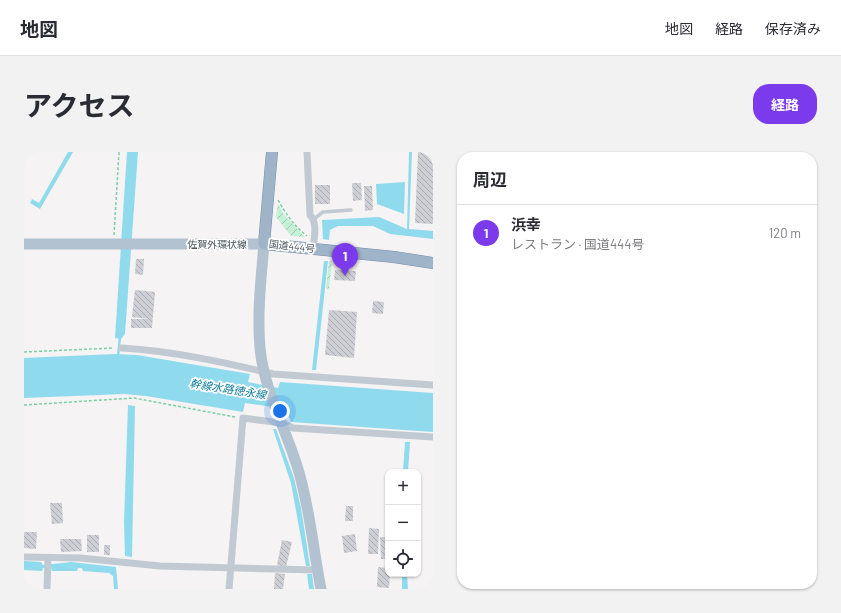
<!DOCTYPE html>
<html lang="ja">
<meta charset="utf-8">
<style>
body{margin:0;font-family:Barlow,"Noto Sans JP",sans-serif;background:#f2f2f3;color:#2b2b33}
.controls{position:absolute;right:12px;bottom:12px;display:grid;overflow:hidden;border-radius:8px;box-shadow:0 1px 3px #0004}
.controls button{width:36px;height:36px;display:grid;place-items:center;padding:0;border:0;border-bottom:1px solid #e1e1e2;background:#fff;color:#2b2b33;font:20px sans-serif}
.you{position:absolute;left:256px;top:259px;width:14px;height:14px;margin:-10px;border:3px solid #fff;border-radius:50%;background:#1a73e8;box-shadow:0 0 0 6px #1a73e833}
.badge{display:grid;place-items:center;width:26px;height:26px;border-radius:50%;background:#7c3aed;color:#fff;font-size:13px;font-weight:700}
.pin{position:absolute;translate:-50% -33px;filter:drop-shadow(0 1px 2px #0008)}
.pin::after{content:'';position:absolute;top:21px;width:14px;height:12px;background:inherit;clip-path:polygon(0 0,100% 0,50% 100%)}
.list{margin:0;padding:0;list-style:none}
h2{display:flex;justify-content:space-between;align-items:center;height:52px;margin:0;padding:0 16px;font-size:17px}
h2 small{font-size:13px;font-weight:400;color:#7c7c81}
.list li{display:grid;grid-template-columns:26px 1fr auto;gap:12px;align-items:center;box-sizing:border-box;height:56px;padding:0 16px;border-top:1px solid #e1e1e2}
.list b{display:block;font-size:15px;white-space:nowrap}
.list p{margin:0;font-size:13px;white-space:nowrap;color:#7c7c81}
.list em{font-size:13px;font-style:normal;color:#7c7c81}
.icon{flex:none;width:22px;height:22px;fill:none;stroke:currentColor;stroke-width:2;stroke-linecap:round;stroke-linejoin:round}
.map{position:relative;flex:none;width:409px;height:437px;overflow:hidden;border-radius:16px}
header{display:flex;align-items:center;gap:24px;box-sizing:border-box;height:56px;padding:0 20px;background:#fff;border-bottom:1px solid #e1e1e2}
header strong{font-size:19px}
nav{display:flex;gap:22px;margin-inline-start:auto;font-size:14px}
.intro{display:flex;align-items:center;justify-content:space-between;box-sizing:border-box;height:96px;padding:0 24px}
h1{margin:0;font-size:28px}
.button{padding:10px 18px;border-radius:16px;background:#7c3aed;color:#fff;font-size:14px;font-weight:700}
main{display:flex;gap:24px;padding:0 24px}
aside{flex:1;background:#fff;border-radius:16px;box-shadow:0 1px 3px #0004}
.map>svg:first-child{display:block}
.garden{fill:url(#garden-furrows)}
.water{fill:#90daee}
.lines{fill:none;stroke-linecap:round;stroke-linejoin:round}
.stream{stroke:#90daee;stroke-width:2.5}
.building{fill:url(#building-back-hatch)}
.trunk-casing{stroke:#7690ad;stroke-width:12}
.path{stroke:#7ad0a6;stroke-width:1.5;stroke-dasharray:3 2;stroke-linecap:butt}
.service{stroke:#c1cad2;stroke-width:3.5}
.minor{stroke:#c1cad2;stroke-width:7}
.primary{stroke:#b3c2d1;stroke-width:11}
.trunk{stroke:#9fb4c9;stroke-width:11}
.labels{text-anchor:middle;stroke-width:3.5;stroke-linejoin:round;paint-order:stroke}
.street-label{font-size:10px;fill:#4a5661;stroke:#fff}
.water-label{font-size:11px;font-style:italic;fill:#0c7c9b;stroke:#fff}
</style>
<header>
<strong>地図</strong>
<nav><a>地図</a><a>経路</a><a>保存済み</a></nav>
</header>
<div class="intro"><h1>アクセス</h1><a class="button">経路</a></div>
<main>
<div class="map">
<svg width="409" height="437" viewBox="0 0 409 437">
<defs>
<pattern id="garden-furrows" width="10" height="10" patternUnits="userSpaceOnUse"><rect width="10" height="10" fill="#c3f1d5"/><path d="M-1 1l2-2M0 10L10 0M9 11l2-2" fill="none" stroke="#a0c6b0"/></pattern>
<pattern id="building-back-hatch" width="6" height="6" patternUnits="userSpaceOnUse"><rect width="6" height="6" fill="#cdcfd5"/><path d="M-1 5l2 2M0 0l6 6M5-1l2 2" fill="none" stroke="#a8abb0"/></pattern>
</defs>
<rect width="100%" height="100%" fill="#f5f3f3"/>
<!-- garden -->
<g class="garden">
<polygon points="254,52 261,64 281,85 267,84 252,65"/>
<polygon points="305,109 308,109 305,137 302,136"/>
</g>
<!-- water -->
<g class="water">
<polygon points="44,0 49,0 16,57 6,51 8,47 15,51"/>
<polygon points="103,0 114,0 101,182 97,187 91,186"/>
<polygon points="385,0 388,0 385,77 409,79 409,87 366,82 349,74 314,74 306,78 305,88 299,87 298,68 355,65 383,77"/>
<polygon points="381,30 380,62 353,52 352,32"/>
<polygon points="300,109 304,109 292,218 288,218"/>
<polygon points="91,202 113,203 226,222 224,230 254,236 256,230 409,241 409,280 267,270 262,257 221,251 219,260 122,244 100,242 0,246 0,206"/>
<polygon points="104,253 111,254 108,405 101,404 100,370"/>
<polygon points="249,277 252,277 270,326 277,356 286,414 282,414 267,331"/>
<polygon points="381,290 386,290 384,320 379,320"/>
<polygon points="0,409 17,410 19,413 47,410 92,415 94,437 90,437 89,424 85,421 59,419 58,416 54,416 53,419 28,419 27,416 19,416 18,419 0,418"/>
<polygon points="283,422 288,422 290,437 285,437"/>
<polygon points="378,422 383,422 384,437 378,437"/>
</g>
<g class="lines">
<!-- stream -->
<polyline class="stream" points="94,205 96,184"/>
</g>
<!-- building -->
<g class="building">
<polygon points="394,0 409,0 409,72 391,71"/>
<polygon points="328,31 337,31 338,48 329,49"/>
<rect x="291" y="33" width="15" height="19"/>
<polygon points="340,34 348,34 349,58 341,59"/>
<polygon points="112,107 120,107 119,123 111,122"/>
<polygon points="311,118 332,119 331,129 310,128"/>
<polygon points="111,138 131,140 128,176 107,176 107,167 125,167 108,165"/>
<polygon points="349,149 360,150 359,162 348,161"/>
<polygon points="305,158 333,160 330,206 301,203"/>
<polygon points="26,351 38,351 39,371 28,372"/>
<polygon points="322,354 329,354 329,369 321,369"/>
<polygon points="345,376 355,377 354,402 344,402"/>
<polygon points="0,380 13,380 12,397 0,396"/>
<polygon points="331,382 333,399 320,401 318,384"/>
<rect x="63" y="383" width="12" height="17"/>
<polygon points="356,385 364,385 364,407 357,407"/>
<polygon points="36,387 57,387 58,399 37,400"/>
<polygon points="258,388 268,390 262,415 253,413"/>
<rect x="80" y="393" width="6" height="10"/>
<polygon points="354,415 364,416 364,422 366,422 365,436 353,435"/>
<polygon points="251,421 261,422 259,437 250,437"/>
</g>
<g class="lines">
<!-- trunk casing -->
<g class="trunk-casing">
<polyline id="trunk" points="248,0 240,92 370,105 409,111"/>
</g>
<!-- path -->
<g class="path">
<path d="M254,48C262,62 270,74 283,84"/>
<polyline points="90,83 95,0"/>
<polyline points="0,200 90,196"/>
<polyline points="0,253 110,246 211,265"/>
</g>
<!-- service -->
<polyline class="service" points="290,67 299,60 327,58"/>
<!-- minor -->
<g class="minor">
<path d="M283,0L286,63C294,71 290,86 289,97"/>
<path d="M98,196C148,199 199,210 249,222L409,233"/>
<polyline points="0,405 56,406 136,414 293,418"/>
<polyline points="23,437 24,406"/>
<polyline points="205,437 219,266 258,271 269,276 409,285"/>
</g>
<!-- primary -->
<path class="primary" d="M0,92H240C237,127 233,161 236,196C240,238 262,277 274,317C286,356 289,397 297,437"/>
<!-- trunk -->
<use href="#trunk" class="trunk"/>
</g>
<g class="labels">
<!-- street labels -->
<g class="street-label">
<text x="193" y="96">佐賀外環状線</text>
<text transform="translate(268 94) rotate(7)" y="4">国道444号</text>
</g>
<!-- water labels -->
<g class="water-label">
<text transform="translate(204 237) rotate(9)" y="4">幹線水路徳永線</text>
</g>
</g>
</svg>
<div class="controls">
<button>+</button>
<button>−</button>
<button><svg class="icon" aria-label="locate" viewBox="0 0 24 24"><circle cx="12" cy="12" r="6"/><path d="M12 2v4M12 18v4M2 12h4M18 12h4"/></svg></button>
</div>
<div class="you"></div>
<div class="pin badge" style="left:321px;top:124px">1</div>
</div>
<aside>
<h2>周辺<small></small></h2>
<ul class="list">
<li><span class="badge">1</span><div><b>浜幸</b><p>レストラン · 国道444号</p></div><em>120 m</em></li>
</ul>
</aside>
</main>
